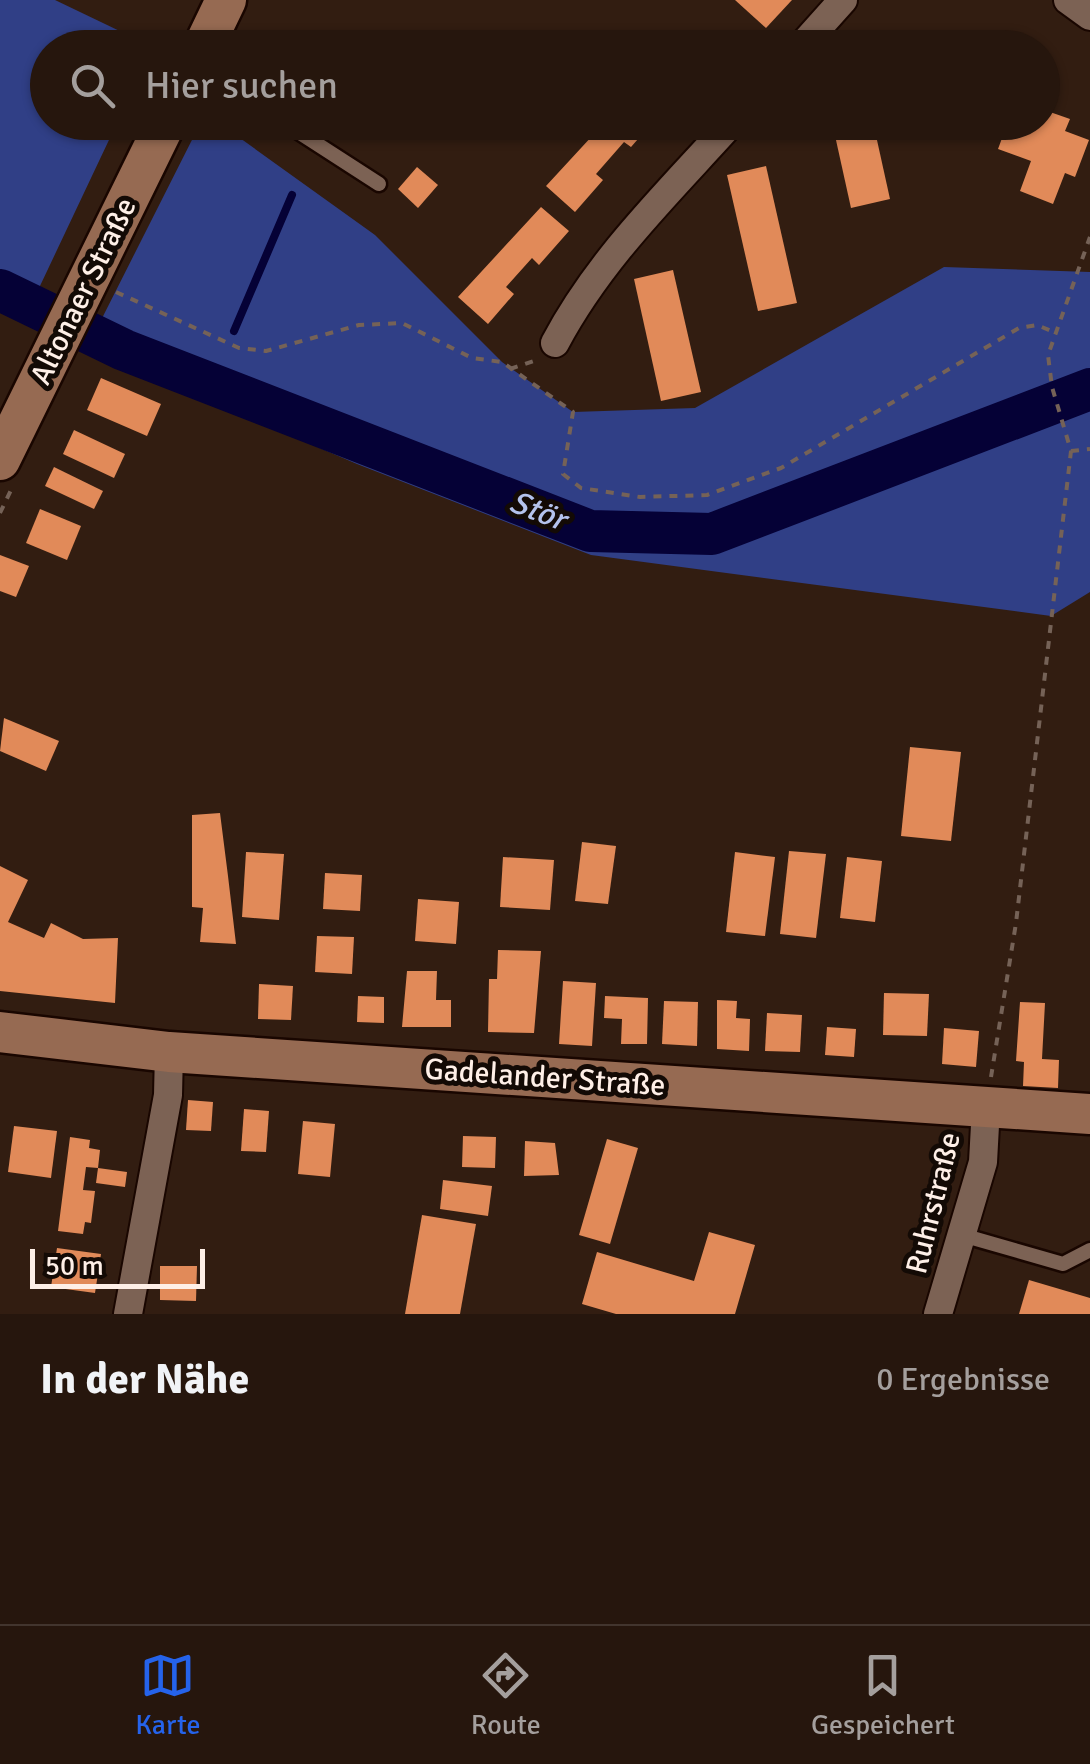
<!DOCTYPE html>
<html lang="de">
<meta charset="utf-8">
<style>
body{margin:0;font-family:Signika,sans-serif;background:#2e1f16;color:#f1f3f6}
.scale{position:absolute;left:30px;bottom:25px;width:175px;box-sizing:border-box;padding-left:10px;border:5px solid #feefe7;border-top:0;font-size:28px;line-height:35px;white-space:nowrap;color:#feefe7;-webkit-text-stroke:8px #130a05;paint-order:stroke}
.list{margin:0;padding:0;list-style:none}
h2{display:flex;justify-content:space-between;align-items:center;height:130px;margin:0;padding:0 40px;font-size:42px}
h2 small{font-size:32px;font-weight:400;color:#a49f9d}
.icon{flex:none;width:55px;height:55px;fill:none;stroke:currentColor;stroke-width:2;stroke-linecap:round;stroke-linejoin:round}
.map{position:relative;flex:none;width:1090px;height:1314px;overflow:hidden}
.search{position:absolute;background:#26160d;box-shadow:0 2px 8px #0004;left:30px;right:30px;top:30px;height:110px;display:flex;align-items:center;gap:25px;box-sizing:border-box;padding:0 35px;border-radius:55px;color:#a49f9d;font-size:38px}
.sheet{height:310px;background:#26160d}
nav{display:flex;justify-content:space-around;align-items:center;box-sizing:border-box;height:140px;border-top:2px solid #42352e;background:#26160d;font-size:28px;color:#a49f9d}
nav a{display:grid;justify-items:center;gap:5px}
nav .on{color:#2563eb}
.map>svg:first-child{display:block}
.green{fill:#303f86}
.lines{fill:none;stroke-linecap:round;stroke-linejoin:round}
.stream{stroke:#050136;stroke-width:8}
.river{stroke:#050136;stroke-width:42}
.building{fill:#e18a59}
.lane-casing{stroke:#190600;stroke-width:19}
.street-casing{stroke:#190600;stroke-width:32}
.secondary-casing{stroke:#190600;stroke-width:45}
.path{stroke:#756257;stroke-width:4;stroke-dasharray:8 8;stroke-linecap:butt}
.lane{stroke:#7c6254;stroke-width:14}
.street{stroke:#7c6254;stroke-width:28}
.secondary{stroke:#966a52;stroke-width:40}
.labels{text-anchor:middle;stroke-width:10;stroke-linejoin:round;paint-order:stroke}
.street-label{font-size:30px;fill:#feefe7;stroke:#130a05}
.water-label{font-size:32px;font-style:italic;fill:#b4c2ec;stroke:#130a05}
</style>
<div class="map">
<svg width="1090" height="1314" viewBox="0 0 1090 1314">
<rect width="100%" height="100%" fill="#321d11"/>
<!-- green -->
<g class="green">
<polygon points="0,0 55,0 153,47 48,48 48,122 117,123 31,305 0,290"/>
<polygon points="201,122 219,123 375,235 502,362 573,412 695,408 944,267 1090,272 1090,592 1051,616 591,555 357,464 87,348"/>
</g>
<g class="lines">
<!-- stream -->
<polyline class="stream" points="234,331 292,195"/>
<!-- river -->
<polyline class="river" points="0,290 124,350 590,531 712,534 1090,389"/>
</g>
<!-- building -->
<g class="building">
<polygon points="735,0 792,0 766,28"/>
<polygon points="1005,31 1024,48 990,48"/>
<polygon points="1050,112 1070,119 1065,131 1089,140 1075,177 1065,173 1053,204 1020,191 1031,161 998,149 1008,122 1042,122 1042,113 1049,116"/>
<polygon points="605,122 653,122 631,147 624,142 596,174 603,180 575,212 546,186"/>
<polygon points="832,122 873,122 890,199 851,208"/>
<polygon points="766,166 797,303 758,311 727,175"/>
<polygon points="417,167 438,185 418,208 398,189"/>
<polygon points="541,207 569,231 539,265 532,258 506,287 514,294 488,324 458,297"/>
<polygon points="673,270 701,392 661,401 634,279"/>
<polygon points="101,378 161,404 147,436 87,410"/>
<polygon points="74,430 125,454 114,478 63,454"/>
<polygon points="54,467 103,491 94,509 45,486"/>
<polygon points="40,509 81,526 67,560 26,543"/>
<polygon points="0,555 29,566 16,597 0,591"/>
<polygon points="4,718 59,741 46,771 0,751"/>
<polygon points="910,747 961,752 951,841 901,836"/>
<polygon points="220,813 228,876 236,944 200,942 203,908 192,907 192,815"/>
<polygon points="582,842 616,846 608,904 575,901"/>
<polygon points="789,851 826,854 816,938 780,934"/>
<polygon points="246,852 284,854 279,920 242,917"/>
<polygon points="735,852 775,857 765,936 726,932"/>
<polygon points="503,857 554,860 550,910 500,907"/>
<polygon points="847,857 882,861 875,922 840,918"/>
<polygon points="0,866 28,880 8,922 44,938 51,923 83,939 118,938 115,1003 0,991"/>
<polygon points="325,873 362,875 360,911 323,909"/>
<polygon points="418,899 459,902 456,944 415,941"/>
<polygon points="317,936 354,937 352,974 315,972"/>
<polygon points="498,950 541,951 534,1033 488,1032 489,979 497,979"/>
<polygon points="407,971 437,971 436,1000 451,1000 451,1027 402,1027"/>
<polygon points="563,981 596,983 592,1046 559,1044"/>
<polygon points="259,984 293,986 291,1020 258,1019"/>
<polygon points="884,993 929,994 927,1036 883,1035"/>
<polygon points="358,996 384,997 384,1023 357,1022"/>
<polygon points="605,996 648,998 647,1044 621,1044 622,1019 604,1018"/>
<polygon points="717,1000 737,1001 736,1018 750,1019 749,1051 717,1049"/>
<polygon points="664,1001 698,1002 697,1046 662,1044"/>
<polygon points="1020,1002 1045,1003 1042,1059 1059,1060 1058,1088 1023,1086 1024,1062 1016,1061"/>
<polygon points="767,1013 802,1015 800,1052 765,1051"/>
<polygon points="827,1027 856,1029 854,1057 825,1055"/>
<polygon points="944,1028 979,1031 976,1067 942,1064"/>
<polygon points="188,1100 213,1102 211,1131 186,1130"/>
<polygon points="244,1109 269,1111 266,1152 241,1151"/>
<polygon points="303,1121 335,1124 330,1177 298,1174"/>
<polygon points="14,1126 57,1131 51,1178 8,1172"/>
<polygon points="463,1136 496,1137 495,1168 462,1167"/>
<polygon points="70,1137 90,1140 89,1148 100,1150 98,1168 86,1167 83,1190 95,1191 91,1223 85,1222 83,1234 58,1231"/>
<polygon points="607,1139 638,1148 610,1244 579,1235"/>
<polygon points="525,1141 555,1143 559,1175 524,1176"/>
<polygon points="98,1168 127,1172 125,1187 96,1183"/>
<polygon points="443,1180 492,1186 488,1216 440,1209"/>
<polygon points="422,1215 476,1224 460,1314 405,1314"/>
<polygon points="709,1232 755,1245 735,1314 616,1314 582,1304 597,1252 694,1281"/>
<polygon points="57,1248 101,1254 95,1293 51,1287"/>
<polygon points="160,1266 197,1266 196,1301 160,1300"/>
<polygon points="1029,1280 1090,1298 1090,1314 1019,1314"/>
</g>
<g class="lines">
<!-- lane casing -->
<g class="lane-casing">
<g id="lane">
<polyline points="283,122 379,184"/>
<polyline points="962,1235 1063,1264 1090,1250"/>
</g>
</g>
<!-- street casing -->
<g class="street-casing">
<g id="street">
<polyline points="1068,0 1090,16"/>
<polyline points="800,48 843,0"/>
<path d="M555,343C600,258 668,193 732,122"/>
<polyline points="128,1314 168,1095 169,1052"/>
<polyline points="938,1314 983,1162 986,1107"/>
</g>
</g>
<!-- secondary casing -->
<g class="secondary-casing">
<g id="secondary">
<polyline points="203,48 226,0"/>
<polyline points="0,460 166,122"/>
<polyline points="0,1032 169,1052 1090,1114"/>
</g>
</g>
<!-- path -->
<g class="path">
<polyline points="116,292 239,348 266,351 359,325 402,323 472,358 502,362 573,412 563,474 581,488 640,497 707,495 781,468 1019,328 1037,325 1054,332"/>
<polyline points="510,369 537,360"/>
<polyline points="1071,451 1090,449"/>
<polyline points="0,513 11,490"/>
<polyline points="991,1077 1016,923 1071,451 1052,387 1048,355 1090,237"/>
</g>
<!-- lane -->
<use href="#lane" class="lane"/>
<!-- street -->
<use href="#street" class="street"/>
<!-- secondary -->
<use href="#secondary" class="secondary"/>
</g>
<g class="labels">
<!-- street labels -->
<g class="street-label">
<text transform="translate(83 291) rotate(-64)" y="10">Altonaer Straße</text>
<text transform="translate(545 1077) rotate(4)" y="10">Gadelander Straße</text>
<text transform="translate(933 1203) rotate(-76)" y="10">Ruhrstraße</text>
</g>
<!-- water labels -->
<g class="water-label">
<text transform="translate(538 510) rotate(21)" y="11">Stör</text>
</g>
</g>
</svg>
<div class="scale">50 m</div>
<div class="search"><svg class="icon" aria-label="search" viewBox="0 0 24 24"><circle cx="10" cy="10" r="6"/><path d="M15 15l6 6"/></svg>Hier suchen</div>
</div>
<section class="sheet">
<h2>In der Nähe<small>0 Ergebnisse</small></h2>
<ul class="list">
</ul>
</section>
<nav>
<a class="on"><svg class="icon" aria-label="map" viewBox="0 0 24 24"><path d="M3 6l6-2 6 2 6-2v14l-6 2-6-2-6 2zM9 4v14M15 6v14"/></svg>Karte</a>
<a><svg class="icon" aria-label="directions" viewBox="0 0 24 24"><path d="M12 3l9 9-9 9-9-9zM9 14v-3h6M13 9l2 2-2 2"/></svg>Route</a>
<a><svg class="icon" aria-label="saved" viewBox="0 0 24 24"><path d="M7 4h10v16l-5-4-5 4z"/></svg>Gespeichert</a>
</nav>
